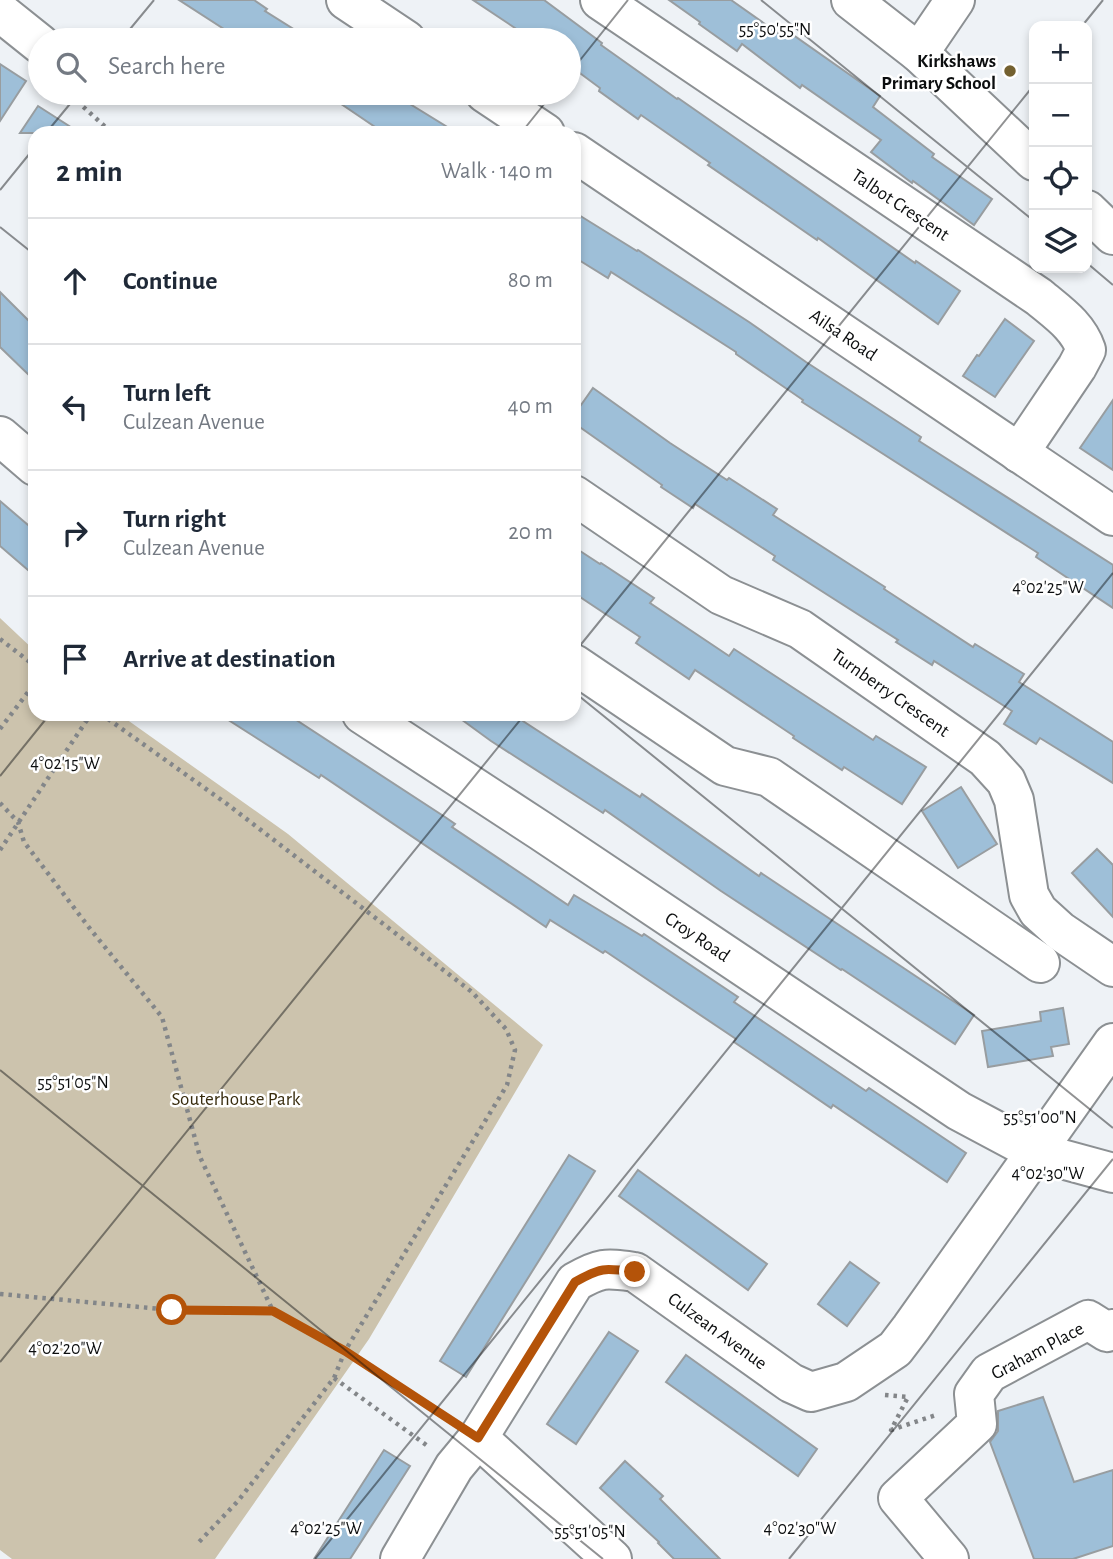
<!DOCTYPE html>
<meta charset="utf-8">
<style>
body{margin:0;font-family:"Alegreya Sans",sans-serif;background:#f2f2f3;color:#1f2937}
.controls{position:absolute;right:21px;top:21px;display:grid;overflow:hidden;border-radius:14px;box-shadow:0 4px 10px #0003}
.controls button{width:63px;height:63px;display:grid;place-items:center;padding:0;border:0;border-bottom:2px solid #e0e1e3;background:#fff;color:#1f2937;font:35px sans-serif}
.stop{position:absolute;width:21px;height:21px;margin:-16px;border:5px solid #b45309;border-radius:50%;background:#fff}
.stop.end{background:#b45309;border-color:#fff;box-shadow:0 2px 7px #0008}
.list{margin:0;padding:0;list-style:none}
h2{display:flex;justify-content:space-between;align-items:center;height:91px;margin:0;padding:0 28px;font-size:30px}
h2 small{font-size:23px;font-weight:400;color:#747a83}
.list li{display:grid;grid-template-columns:46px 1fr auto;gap:21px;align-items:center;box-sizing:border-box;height:126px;padding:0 28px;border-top:2px solid #e0e1e3}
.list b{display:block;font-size:26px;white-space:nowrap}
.list p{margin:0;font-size:23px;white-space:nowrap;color:#747a83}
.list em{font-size:23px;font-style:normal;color:#747a83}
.icon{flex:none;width:38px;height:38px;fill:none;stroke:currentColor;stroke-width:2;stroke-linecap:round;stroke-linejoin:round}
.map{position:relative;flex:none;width:1113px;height:1559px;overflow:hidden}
.search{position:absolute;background:#fff;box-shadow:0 4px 10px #0003;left:28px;top:28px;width:553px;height:77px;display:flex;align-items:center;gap:18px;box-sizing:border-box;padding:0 24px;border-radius:38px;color:#747a83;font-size:26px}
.panel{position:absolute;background:#fff;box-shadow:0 4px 10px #0003;left:28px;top:126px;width:553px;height:595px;border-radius:21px}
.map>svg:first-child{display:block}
.green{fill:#ccc3ad}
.building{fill:#9ebfd8;stroke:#989da0;stroke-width:2}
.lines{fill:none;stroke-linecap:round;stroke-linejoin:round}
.minor-casing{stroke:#8c9093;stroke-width:42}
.path{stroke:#838689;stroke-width:4.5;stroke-dasharray:3.5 5;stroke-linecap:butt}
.minor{stroke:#fff;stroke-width:38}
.route{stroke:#b45309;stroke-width:9}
.ticks{fill:none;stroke:#0c0e0f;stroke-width:2;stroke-opacity:0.45}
.poi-dot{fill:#746130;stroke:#fff;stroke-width:2.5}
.labels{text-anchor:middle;stroke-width:5;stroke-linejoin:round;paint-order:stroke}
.poi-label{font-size:19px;font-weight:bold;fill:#0c0e0f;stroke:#fff;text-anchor:end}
.street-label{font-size:19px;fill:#0c0e0f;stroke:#fff}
.park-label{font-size:19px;fill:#382c0e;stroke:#fff}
.ticks-label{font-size:18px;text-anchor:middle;fill:#0c0e0f;stroke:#fff;stroke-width:5;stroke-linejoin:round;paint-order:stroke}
</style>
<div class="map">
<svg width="1113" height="1559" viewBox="0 0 1113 1559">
<rect width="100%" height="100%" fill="#eef2f6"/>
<!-- green -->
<polygon class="green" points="0,618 35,651 35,714 119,714 288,834 543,1045 369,1339 215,1559 12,1559 0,1550"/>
<!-- building -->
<g class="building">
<polygon points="179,0 254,0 267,9 265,11 311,40 241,40"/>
<polygon points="473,0 544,0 602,43 601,45 677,99 678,98 915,263 916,261 960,291 938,324 818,238 817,240 708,165 710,163 641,115 638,119 599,91 600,88 569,65 569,40 533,40"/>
<polygon points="669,0 731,0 782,36 786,30 880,96 873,107 934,154 932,157 992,199 974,225 913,181 912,183 871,152 881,140 802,85 800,88 742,44 737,51 699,24 700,22"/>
<polygon points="0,64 26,81 0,121"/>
<polygon points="325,93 392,93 457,133 384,133"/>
<polygon points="38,106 80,133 20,133"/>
<polygon points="574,212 637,251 638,250 749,322 806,362 921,437 919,441 1113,565 1113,608 1036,557 1038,553 802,402 803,400 736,354 736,352 611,272 608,278 574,257"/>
<polygon points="0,292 35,327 35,381 0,347"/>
<polygon points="1005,319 1034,341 995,397 963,376 977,355 979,356"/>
<polygon points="593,388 670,443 727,480 729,478 777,509 773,515 885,587 884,589 973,647 975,644 1024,674 1019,682 1113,742 1113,783 1040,738 1036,744 1004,724 1012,711 934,661 932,665 896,642 898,640 773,560 775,556 695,504 693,508 661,487 662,485 574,423 574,415"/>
<polygon points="1113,400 1113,470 1080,448"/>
<polygon points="0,501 35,531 35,576 0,546"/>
<polygon points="574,547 600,564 601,563 654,598 650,603 729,656 734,649 873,740 876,736 926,767 902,804 844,767 842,770 793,738 794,736 695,670 689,679 636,643 640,637 574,593"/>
<polygon points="219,714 287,714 445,817 455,824 452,827 568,905 574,895 642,936 644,934 738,997 734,1002 866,1091 869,1088 966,1153 947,1182 833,1105 831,1108 734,1042 736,1039 605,951 603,953 550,920 546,927 321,775 319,778"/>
<polygon points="454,714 512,714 640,797 642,794 759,876 761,873 974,1015 955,1044 842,969 841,970 721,891 605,810 603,813 491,741"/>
<polygon points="961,787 997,844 958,868 922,811"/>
<polygon points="1097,849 1113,865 1113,917 1072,873"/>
<polygon points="1063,1008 1069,1044 1051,1047 1053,1056 988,1067 982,1031 1041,1021 1040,1012"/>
<polygon points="569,1155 595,1171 466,1377 440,1361"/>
<polygon points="638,1170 767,1264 748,1290 619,1196"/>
<polygon points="850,1262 879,1283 847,1326 818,1304"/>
<polygon points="609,1332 638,1351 576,1444 547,1424"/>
<polygon points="686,1355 817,1449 798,1476 666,1382"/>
<polygon points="1043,1397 1074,1482 1113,1470 1113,1546 1073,1559 1034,1559 990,1442 998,1431 998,1411"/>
<polygon points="384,1450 410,1466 403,1477 350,1559 314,1559"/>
<polygon points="625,1461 663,1496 660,1499 720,1559 674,1559 658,1543 659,1542 600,1488"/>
</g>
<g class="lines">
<!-- minor casing -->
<g class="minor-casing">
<g id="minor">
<polyline points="346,0 406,40"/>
<path d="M600,0L1039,297C1058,313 1078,326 1086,350L1077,367L1019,453"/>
<polyline points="851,0 919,53 1034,161"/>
<polyline points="0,12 40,44"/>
<polyline points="919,53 955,0"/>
<polyline points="485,93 545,133"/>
<polyline points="574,152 1113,516"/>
<polyline points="1087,210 1113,235"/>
<polyline points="0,436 35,466"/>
<polyline points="574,495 721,595 800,629 985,758 1006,781 1014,800 1029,895 1038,911 1060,931 1113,967"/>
<polyline points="574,664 725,766 769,777 1040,963"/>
<polyline points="362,714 541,831 959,1111 1036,1152 1113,1173"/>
<polyline points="478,1438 612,1559"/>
<path d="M400,1559L454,1467L478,1438L575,1282C601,1267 605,1268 635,1272L791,1383L811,1392L846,1382L895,1349L911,1328L1113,1043"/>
<polyline points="949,1559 898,1498 977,1424 974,1394 989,1373 1088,1320 1107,1332 1113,1329"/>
</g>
</g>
<!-- path -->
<g class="path">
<polyline points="74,93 78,102 112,133"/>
<polyline points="0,639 35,666"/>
<polyline points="101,714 227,804 472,992 506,1029 515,1050 507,1085 345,1351 334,1378 238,1501 199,1542"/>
<polyline points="0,729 35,683"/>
<polyline points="0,803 18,822 24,842 91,930 162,1017 200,1157 273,1311"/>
<polyline points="0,850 91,714"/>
<polyline points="0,1294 172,1310 273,1311 345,1351 451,1420"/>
<polyline points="334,1378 429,1447"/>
<polyline points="885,1395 908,1397 891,1430 936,1415"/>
</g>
<!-- minor -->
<use href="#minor" class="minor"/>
</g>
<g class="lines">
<!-- route -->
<path class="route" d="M172,1310L273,1311L345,1351L478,1438L575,1282C601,1267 605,1268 635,1272"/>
</g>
<!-- ticks -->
<path class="ticks" d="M761,0L1034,221M1082,26L1103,0M121,40L154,0M569,74L628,0M46,133L79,93M521,133L553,93M0,190L35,147M0,227L35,255M1087,263L1113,285M574,653L1034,85M574,692L1113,1128M0,776L50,714M0,1070L603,1559M0,1362L525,714M315,1559L1113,573M789,1559L1113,1159"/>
<!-- markers -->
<circle class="poi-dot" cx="1010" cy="71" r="7"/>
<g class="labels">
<!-- poi labels -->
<g class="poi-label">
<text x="996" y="67">Kirkshaws<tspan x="996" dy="22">Primary School</tspan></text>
</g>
<!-- street labels -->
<g class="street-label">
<text transform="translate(901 204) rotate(34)" y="7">Talbot Crescent</text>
<text transform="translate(844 334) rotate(34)" y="7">Ailsa Road</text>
<text transform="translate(891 692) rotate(35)" y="7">Turnberry Crescent</text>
<text transform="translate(698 936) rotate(34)" y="7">Croy Road</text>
<text transform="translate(718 1330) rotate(36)" y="7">Culzean Avenue</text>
<text transform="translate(1037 1350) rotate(-28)" y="7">Graham Place</text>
</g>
<!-- park labels -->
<g class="park-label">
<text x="236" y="1105">Souterhouse Park</text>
</g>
</g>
<g class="ticks-label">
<text x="775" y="35">55°50'55"N</text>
<text x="1048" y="593">4°02'25"W</text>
<text x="65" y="769">4°02'15"W</text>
<text x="73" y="1088">55°51'05"N</text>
<text x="1040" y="1123">55°51'00"N</text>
<text x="1048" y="1179">4°02'30"W</text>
<text x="65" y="1354">4°02'20"W</text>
<text x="326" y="1534">4°02'25"W</text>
<text x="800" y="1534">4°02'30"W</text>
<text x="590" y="1537">55°51'05"N</text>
</g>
</svg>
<div class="controls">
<button>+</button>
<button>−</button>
<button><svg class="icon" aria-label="locate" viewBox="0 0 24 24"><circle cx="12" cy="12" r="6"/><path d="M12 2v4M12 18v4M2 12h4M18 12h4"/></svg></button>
<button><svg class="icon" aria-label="layers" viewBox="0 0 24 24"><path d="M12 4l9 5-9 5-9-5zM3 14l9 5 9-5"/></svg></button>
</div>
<div class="stop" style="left:172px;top:1310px"></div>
<div class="stop end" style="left:635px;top:1272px"></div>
<div class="search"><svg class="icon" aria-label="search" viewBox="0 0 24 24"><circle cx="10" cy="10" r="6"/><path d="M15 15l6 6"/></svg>Search here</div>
<section class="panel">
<h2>2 min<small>Walk · 140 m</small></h2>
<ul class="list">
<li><svg class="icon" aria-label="ahead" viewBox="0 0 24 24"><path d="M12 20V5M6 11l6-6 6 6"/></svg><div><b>Continue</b></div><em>80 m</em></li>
<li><svg class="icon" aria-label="left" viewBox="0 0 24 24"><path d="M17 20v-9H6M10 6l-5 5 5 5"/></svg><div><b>Turn left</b><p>Culzean Avenue</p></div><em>40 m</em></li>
<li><svg class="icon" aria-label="right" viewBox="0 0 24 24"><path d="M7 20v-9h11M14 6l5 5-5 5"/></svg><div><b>Turn right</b><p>Culzean Avenue</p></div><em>20 m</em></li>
<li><svg class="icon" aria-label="arrive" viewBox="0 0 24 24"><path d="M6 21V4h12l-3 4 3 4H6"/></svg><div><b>Arrive at destination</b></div></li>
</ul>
</section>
</div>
